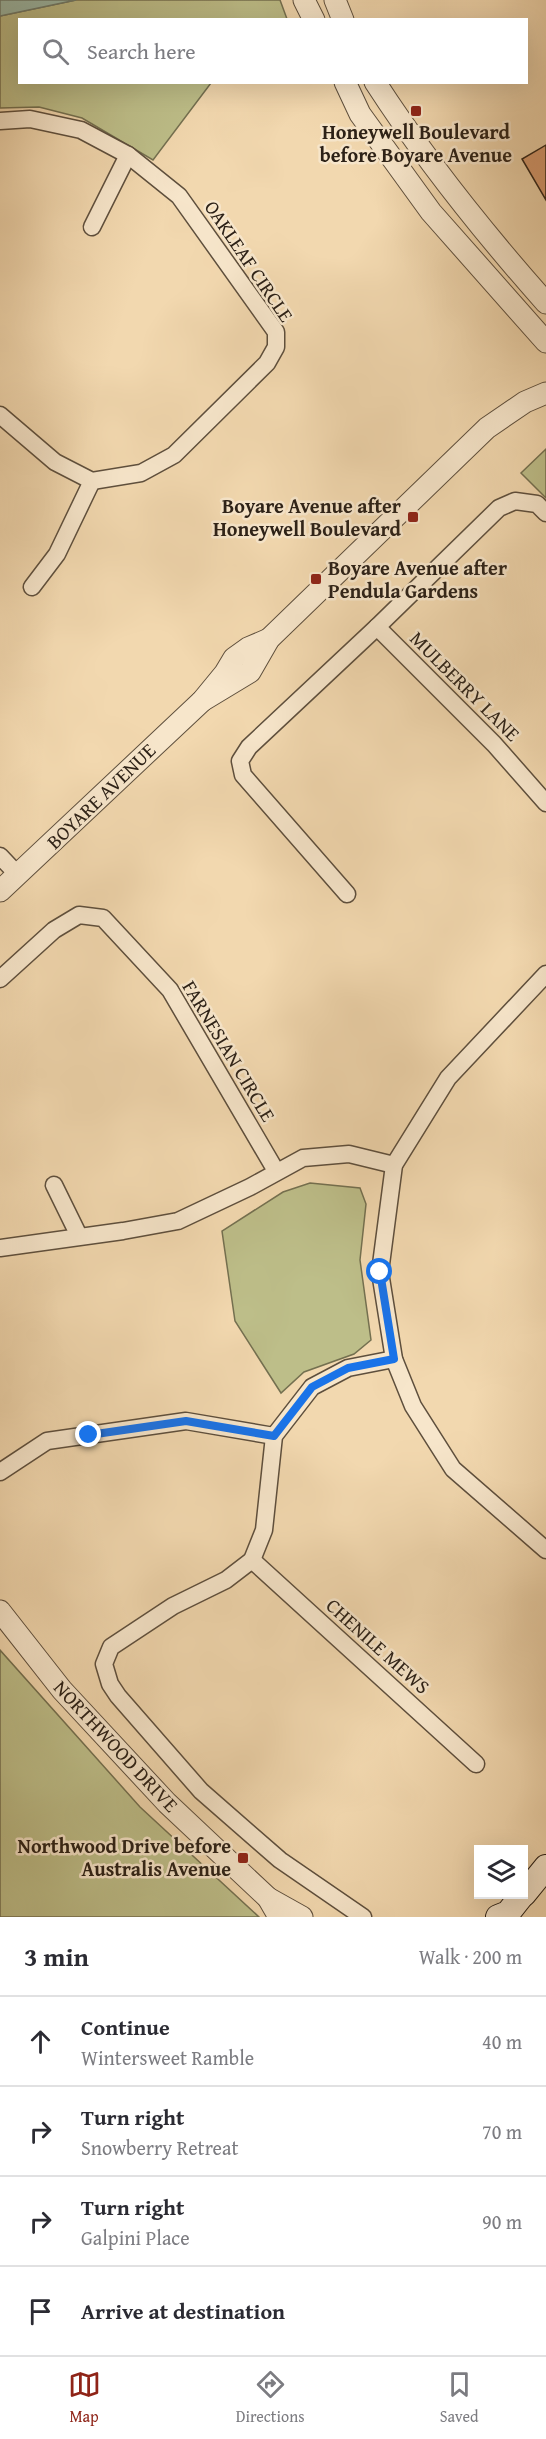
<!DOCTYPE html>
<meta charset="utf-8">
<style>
body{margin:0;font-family:"Gentium Book Plus",serif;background:#f7f7f7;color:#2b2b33}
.controls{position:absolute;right:18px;bottom:18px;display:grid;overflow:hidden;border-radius:0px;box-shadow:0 6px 24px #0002}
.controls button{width:54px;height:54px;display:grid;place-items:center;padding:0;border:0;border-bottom:2px solid #e1e1e2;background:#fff;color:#2b2b33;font:30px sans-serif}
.stop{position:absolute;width:18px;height:18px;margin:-14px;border:4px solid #1a73e8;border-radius:50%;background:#fff}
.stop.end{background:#1a73e8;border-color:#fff;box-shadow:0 2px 6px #0008}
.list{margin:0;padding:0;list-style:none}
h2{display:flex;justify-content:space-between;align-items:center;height:78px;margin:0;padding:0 24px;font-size:26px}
h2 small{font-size:20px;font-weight:400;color:#7c7c81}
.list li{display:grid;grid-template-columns:39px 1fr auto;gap:18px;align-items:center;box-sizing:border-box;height:90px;padding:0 24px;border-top:2px solid #e1e1e2}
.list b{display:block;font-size:22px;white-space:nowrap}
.list p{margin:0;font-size:20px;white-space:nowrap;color:#7c7c81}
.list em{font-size:20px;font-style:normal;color:#7c7c81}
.icon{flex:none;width:33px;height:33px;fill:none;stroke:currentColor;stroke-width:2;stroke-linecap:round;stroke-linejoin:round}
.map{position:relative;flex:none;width:546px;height:1917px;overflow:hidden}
.search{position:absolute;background:#fff;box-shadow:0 6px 24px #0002;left:18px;right:18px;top:18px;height:66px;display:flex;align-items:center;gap:15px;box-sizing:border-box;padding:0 21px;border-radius:0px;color:#7c7c81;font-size:22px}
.sheet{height:438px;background:#fff}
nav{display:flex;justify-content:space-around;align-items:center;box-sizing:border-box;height:84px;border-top:2px solid #e1e1e2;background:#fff;font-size:16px;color:#7c7c81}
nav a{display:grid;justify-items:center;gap:3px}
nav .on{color:#8f2418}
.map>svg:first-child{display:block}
.green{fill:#bdbe89;stroke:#747050;stroke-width:1.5}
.water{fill:#9bbaa9;stroke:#6f7d6f;stroke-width:1.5}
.building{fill:#db9e73;stroke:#2c2117;stroke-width:1.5}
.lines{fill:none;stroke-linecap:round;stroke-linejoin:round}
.minor-casing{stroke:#5e4f3d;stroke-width:19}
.tertiary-casing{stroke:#5e4f3d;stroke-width:23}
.secondary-casing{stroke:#2c2117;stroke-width:26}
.minor{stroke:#f7e6cb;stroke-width:16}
.tertiary{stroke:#f7e6cb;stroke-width:21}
.secondary{stroke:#f7e6cb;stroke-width:24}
.route{stroke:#1a73e8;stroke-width:8}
.poi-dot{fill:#8f2418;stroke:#f7e6cb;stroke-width:2}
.labels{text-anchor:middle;stroke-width:5;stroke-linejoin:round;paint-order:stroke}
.poi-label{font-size:20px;font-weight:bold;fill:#2c2117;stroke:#f7e6cb;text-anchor:end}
.street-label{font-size:20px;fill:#2c2117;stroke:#f7e6cb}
</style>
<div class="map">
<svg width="546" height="1917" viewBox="0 0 546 1917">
<rect width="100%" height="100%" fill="#f2d8af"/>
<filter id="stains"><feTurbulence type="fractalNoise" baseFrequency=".00333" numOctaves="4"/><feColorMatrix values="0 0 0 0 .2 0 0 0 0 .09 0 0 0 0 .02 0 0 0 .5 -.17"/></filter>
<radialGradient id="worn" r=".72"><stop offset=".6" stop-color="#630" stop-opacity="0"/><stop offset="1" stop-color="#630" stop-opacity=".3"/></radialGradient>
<!-- green -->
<g class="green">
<polygon points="76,0 280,0 287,19 20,20 20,82 211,83 153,160 82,118 39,107 0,108 0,16"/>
<polygon points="546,449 546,498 521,473"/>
<polygon points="310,1183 360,1188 366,1204 360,1260 371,1340 354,1354 304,1372 281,1393 235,1321 222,1231 283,1192"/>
<polygon points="0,1650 140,1807 259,1917 0,1917"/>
</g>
<!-- water -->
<polygon class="water" points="0,0 76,0 0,16"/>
<!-- building -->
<polygon class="building" points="546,145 546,200 522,159"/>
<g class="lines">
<!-- minor casing -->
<g class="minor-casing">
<g id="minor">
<polyline points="0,121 30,119 81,130 128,155 179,196 276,332 276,347 267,363 174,455 141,473 92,481 55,462 0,415"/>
<polyline points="92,227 128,155"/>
<polyline points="32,587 57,554 92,481"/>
<polyline points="377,627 494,744 546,803"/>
<polyline points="0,856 18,875"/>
<polyline points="347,894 243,775 240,761 249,747 377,627 499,508 515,501 537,504 546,513"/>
<polyline points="546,974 448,1078 394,1165 380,1272 394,1359 413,1406 453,1469 546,1550"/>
<polyline points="0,979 54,930 79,915 103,918 170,990 276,1171"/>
<polyline points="54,1185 79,1236"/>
<polyline points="0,1248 123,1231 178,1221 250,1187 303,1158 349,1154 394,1165"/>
<polyline points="0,1472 47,1441 186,1421 274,1436"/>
<polyline points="252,1560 476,1764"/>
<polyline points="363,1917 280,1860 201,1791 118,1696 110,1684 104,1664 111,1647 173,1606 226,1580 252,1560 264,1530 274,1436 312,1387 348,1368 394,1359"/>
</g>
</g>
<!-- tertiary casing -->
<g class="tertiary-casing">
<g id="tertiary">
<polyline points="304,0 314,20"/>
<polyline points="335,0 343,20"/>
<polyline points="345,82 360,114 431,212 546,342"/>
<path d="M375,82C426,161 484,233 546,303"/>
<polyline points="202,701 250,672 269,639 487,428 525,402 546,393"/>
<polyline points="0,891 202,701 225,673 234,658 248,648 269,639"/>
<polyline points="0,1611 62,1690 167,1803 268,1898 279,1917"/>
<polyline points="268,1898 302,1917"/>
</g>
</g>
<!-- secondary casing -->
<g class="secondary-casing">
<g id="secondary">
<polyline points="524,1894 546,1867"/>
<polyline points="498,1917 508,1913 523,1894"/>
</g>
</g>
<!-- minor -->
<use href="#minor" class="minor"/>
<!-- tertiary -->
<use href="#tertiary" class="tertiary"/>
<!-- secondary -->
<use href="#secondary" class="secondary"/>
</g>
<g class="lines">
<!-- route -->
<polyline class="route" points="89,1435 186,1421 274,1436 312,1387 348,1368 394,1359 380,1272"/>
</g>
<!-- markers -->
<g class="poi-dot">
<rect x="410" y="105" width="12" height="12" rx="3"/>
<rect x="407" y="511" width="12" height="12" rx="3"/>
<rect x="310" y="573" width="12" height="12" rx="3"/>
<rect x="237" y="1852" width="12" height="12" rx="3"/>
</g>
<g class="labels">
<!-- poi labels -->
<g class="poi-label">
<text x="416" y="139" text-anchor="middle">Honeywell Boulevard<tspan x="416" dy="23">before Boyare Avenue</tspan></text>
<text x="401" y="513">Boyare Avenue after<tspan x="401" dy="23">Honeywell Boulevard</tspan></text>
<text x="328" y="575" text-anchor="start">Boyare Avenue after<tspan x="328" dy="23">Pendula Gardens</tspan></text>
<text x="231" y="1853">Northwood Drive before<tspan x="231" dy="23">Australis Avenue</tspan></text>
</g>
<!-- street labels -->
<g class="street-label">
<text transform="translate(249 261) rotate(56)" y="7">OAKLEAF CIRCLE</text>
<text transform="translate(465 686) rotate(45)" y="7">MULBERRY LANE</text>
<text transform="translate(101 796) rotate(-44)" y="7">BOYARE AVENUE</text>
<text transform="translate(229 1051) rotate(59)" y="7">FARNESIAN CIRCLE</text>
<text transform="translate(378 1646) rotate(42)" y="7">CHENILE MEWS</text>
<text transform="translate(116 1746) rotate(47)" y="7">NORTHWOOD DRIVE</text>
</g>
</g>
<rect width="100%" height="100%" filter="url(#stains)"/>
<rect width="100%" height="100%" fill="url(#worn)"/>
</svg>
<div class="controls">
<button><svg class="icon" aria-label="layers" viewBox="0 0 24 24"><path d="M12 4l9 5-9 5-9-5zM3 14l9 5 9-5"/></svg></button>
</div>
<div class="stop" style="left:380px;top:1272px"></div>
<div class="stop end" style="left:89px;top:1435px"></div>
<div class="search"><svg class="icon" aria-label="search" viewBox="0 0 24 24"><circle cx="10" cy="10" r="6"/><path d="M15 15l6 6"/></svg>Search here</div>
</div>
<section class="sheet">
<h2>3 min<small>Walk · 200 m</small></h2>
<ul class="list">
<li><svg class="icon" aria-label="ahead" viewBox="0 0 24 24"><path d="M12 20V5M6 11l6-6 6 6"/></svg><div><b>Continue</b><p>Wintersweet Ramble</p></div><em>40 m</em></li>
<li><svg class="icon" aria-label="right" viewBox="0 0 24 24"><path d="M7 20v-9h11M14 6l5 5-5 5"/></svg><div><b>Turn right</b><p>Snowberry Retreat</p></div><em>70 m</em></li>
<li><svg class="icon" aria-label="right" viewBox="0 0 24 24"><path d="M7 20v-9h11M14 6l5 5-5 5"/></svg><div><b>Turn right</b><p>Galpini Place</p></div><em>90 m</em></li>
<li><svg class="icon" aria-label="arrive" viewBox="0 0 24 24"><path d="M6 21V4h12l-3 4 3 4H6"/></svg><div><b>Arrive at destination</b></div></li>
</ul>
</section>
<nav>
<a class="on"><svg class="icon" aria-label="map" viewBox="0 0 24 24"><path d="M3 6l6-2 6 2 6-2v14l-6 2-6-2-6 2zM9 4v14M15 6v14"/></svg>Map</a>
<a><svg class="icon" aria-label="directions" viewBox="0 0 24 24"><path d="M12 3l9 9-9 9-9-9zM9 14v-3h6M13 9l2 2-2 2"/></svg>Directions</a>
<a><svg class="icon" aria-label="saved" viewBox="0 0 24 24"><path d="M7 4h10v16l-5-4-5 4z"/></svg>Saved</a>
</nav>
